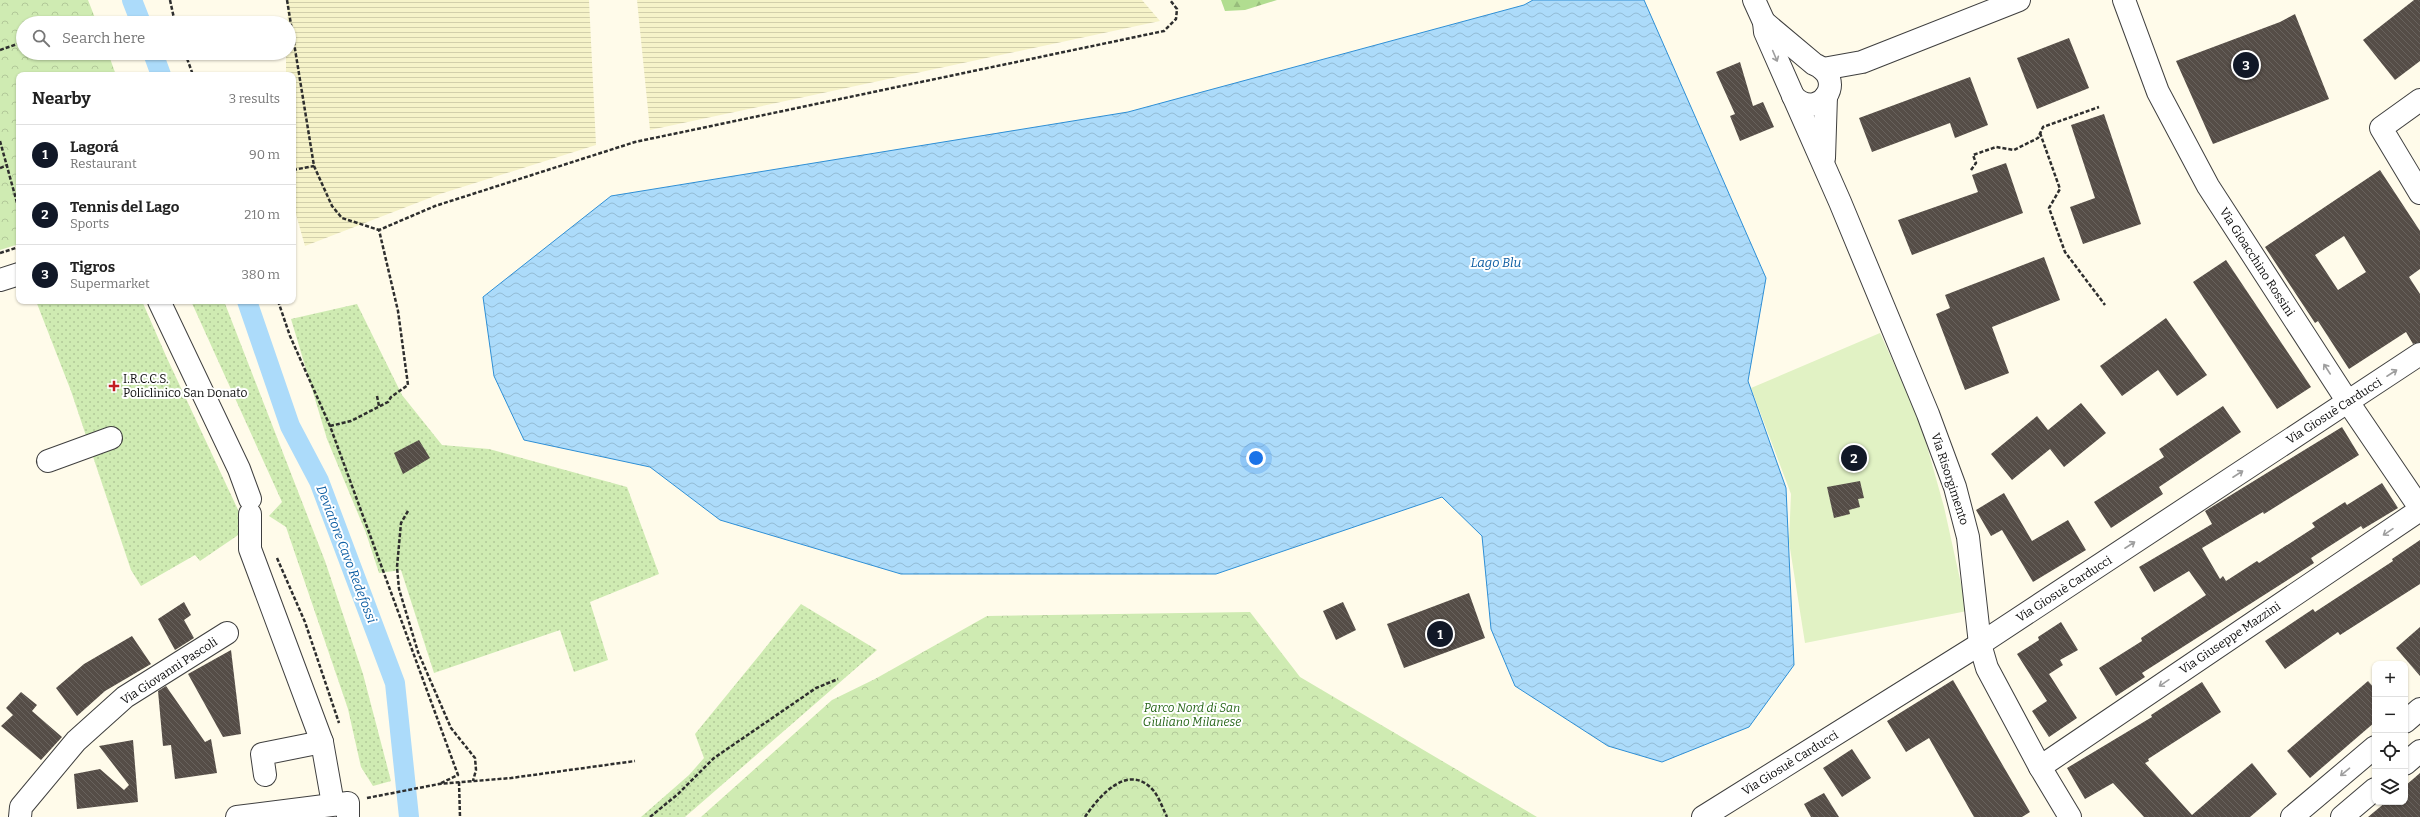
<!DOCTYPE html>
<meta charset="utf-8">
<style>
body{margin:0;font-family:Bitter,serif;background:#f6f6f6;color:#222}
.controls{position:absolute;right:12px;bottom:12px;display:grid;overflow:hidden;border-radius:8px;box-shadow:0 1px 3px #0004}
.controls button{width:36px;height:36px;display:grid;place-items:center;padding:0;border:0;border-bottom:1px solid #e0e0e0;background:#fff;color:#222;font:20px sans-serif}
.you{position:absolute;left:1256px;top:458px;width:14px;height:14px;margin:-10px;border:3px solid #fff;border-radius:50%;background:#1a73e8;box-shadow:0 0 0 6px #1a73e833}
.badge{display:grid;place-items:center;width:26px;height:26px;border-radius:50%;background:#111827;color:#fff;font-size:13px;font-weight:700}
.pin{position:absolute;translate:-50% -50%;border:2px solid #fff;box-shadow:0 1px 4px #0006}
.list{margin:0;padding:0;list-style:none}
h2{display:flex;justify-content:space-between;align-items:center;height:52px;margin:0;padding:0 16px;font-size:17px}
h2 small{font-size:13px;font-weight:400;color:#767676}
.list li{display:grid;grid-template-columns:26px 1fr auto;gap:12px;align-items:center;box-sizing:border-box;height:60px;padding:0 16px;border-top:1px solid #e0e0e0}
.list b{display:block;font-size:15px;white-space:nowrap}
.list p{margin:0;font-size:13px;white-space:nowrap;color:#767676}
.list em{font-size:13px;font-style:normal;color:#767676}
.icon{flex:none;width:22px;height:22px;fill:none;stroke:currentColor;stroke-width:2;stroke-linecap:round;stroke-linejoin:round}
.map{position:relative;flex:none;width:2420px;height:817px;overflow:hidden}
.search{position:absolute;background:#fff;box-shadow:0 1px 3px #0004;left:16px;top:16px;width:280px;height:44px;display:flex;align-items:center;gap:10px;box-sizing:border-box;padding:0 14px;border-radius:22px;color:#767676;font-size:15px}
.panel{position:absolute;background:#fff;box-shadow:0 1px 3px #0004;left:16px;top:72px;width:280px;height:232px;border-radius:8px}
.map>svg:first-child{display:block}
.farmland{fill:url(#farmland-rules)}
.grass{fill:url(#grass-dots)}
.forest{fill:url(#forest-firs)}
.park{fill:url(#park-crowns)}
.pitch{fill:#e1f2c4}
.water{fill:url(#water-waves);stroke:#2f8fd5}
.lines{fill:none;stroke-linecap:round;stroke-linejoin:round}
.canal{stroke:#acdbfa;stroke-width:20}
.building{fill:url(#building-back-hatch);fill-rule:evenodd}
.minor-casing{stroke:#3f3f3f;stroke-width:24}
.path{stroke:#2e2e2e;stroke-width:2.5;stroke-dasharray:4 2;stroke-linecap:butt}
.minor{stroke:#fff;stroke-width:22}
.oneway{stroke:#9e9e9e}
.poi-dot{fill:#c31c21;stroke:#fff;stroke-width:1.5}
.labels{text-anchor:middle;stroke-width:4;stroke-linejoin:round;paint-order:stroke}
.street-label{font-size:12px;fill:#0c0c0c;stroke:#fff}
.poi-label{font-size:12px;fill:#0c0c0c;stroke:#fff;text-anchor:start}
.park-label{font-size:12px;font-style:italic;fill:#276619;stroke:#fff}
.water-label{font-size:13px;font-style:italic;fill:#0f5fa4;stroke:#fff}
</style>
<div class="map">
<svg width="2420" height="817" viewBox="0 0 2420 817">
<defs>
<pattern id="farmland-rules" width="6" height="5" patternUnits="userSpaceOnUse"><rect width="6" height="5" fill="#f6f3c9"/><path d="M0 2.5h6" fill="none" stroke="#d2cfab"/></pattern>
<pattern id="grass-dots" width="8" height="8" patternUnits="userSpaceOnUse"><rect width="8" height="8" fill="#cfebb2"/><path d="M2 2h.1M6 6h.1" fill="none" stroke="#b1c898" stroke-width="1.8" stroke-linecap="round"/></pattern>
<pattern id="forest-firs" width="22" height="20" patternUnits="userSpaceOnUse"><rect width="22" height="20" fill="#b1dd90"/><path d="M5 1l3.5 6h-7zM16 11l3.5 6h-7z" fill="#97bc7b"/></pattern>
<pattern id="park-crowns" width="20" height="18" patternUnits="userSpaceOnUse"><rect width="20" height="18" fill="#cfebb2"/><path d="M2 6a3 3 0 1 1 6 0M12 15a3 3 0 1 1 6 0" fill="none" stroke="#b1c898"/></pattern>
<pattern id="water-waves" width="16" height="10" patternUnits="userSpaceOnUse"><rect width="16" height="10" fill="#acdbfa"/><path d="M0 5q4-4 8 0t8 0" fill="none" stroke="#93bbd5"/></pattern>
<pattern id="building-back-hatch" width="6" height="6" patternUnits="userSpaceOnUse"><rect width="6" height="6" fill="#554d47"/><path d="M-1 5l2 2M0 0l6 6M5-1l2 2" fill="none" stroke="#68625d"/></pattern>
</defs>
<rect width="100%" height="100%" fill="#fffbea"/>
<!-- farmland -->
<g class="farmland">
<polygon points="287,0 589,0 596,145 440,194 305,246 293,204 293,75 286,75 286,53 289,53"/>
<polygon points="637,0 1142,0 1160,21 650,130"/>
</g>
<!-- grass -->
<g class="grass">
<polygon points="36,301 142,301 166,356 247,529 200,561 195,555 141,586 131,570 71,391"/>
<polygon points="191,301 224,301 325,561 363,674 391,781 373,786 361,767 348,709 286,527 269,516 282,502"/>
<polygon points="357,304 402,395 442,445 489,449 627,487 659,574 590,602 608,660 574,672 560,630 434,673 401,570 379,573 366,533 327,439 291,319"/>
<polygon points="801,604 877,650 685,817 641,817 689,775 704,758 695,734"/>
</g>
<!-- forest -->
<polygon class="forest" points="1221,0 1277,0 1245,10 1225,11"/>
<!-- park -->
<g class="park">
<polygon points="0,0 88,0 97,23 23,23 23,53 108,53 116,75 19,75 19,244 0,250"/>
<polygon points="1250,612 1300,677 1537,817 701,817 832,700 875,679 987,616"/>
</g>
<!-- pitch -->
<polygon class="pitch" points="1880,333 1920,421 1944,507 1967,611 1805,643 1789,542 1791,494 1751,388"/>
<!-- water -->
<polygon class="water" points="1533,0 1644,0 1766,278 1748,381 1786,488 1794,665 1749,727 1662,762 1608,746 1515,686 1491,629 1482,536 1442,497 1216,574 901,574 720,520 650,467 524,440 494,376 483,297 611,196 1128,112 1524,5"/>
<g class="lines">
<!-- canal -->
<g class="canal">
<polyline points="132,0 141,23"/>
<polyline points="153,53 161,75"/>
<polyline points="247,301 290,426 319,481 395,683 409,817"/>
</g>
</g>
<!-- building -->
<g class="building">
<polygon points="2414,0 2420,0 2420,61 2395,80 2363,40"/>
<polygon points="2295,14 2329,99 2213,144 2176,61 2280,22"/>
<polygon points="2069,38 2089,88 2037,109 2017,58"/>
<polygon points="1740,62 1753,106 1763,102 1774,127 1740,141 1730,116 1735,114 1716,72"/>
<polygon points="1970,77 1988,125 1955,138 1950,123 1872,152 1859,118"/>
<polygon points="2104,114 2141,224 2083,244 2070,207 2095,198 2071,125"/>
<polygon points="2006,163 2023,213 1912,255 1898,220 1978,192 1972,175"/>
<path d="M2380,170L2420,231V269L2409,277L2420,294V342L2413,344L2406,332L2349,369L2318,321L2315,323L2265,247ZM2344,236L2366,272L2338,290L2315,255Z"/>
<polygon points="2044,257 2060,300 1992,327 2009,373 1965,390 1936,314 1950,308 1945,295"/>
<polygon points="2226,260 2311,387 2277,409 2193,282"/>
<polygon points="2166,318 2207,375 2177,396 2158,370 2122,396 2100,366"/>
<polygon points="2081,403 2106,433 2064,467 2050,449 2012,480 1991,454 2037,416 2048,430"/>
<polygon points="2223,406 2241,432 2159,487 2163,494 2111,528 2094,502 2164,457 2159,449"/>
<polygon points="2342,427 2359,455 2264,514 2263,512 2202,548 2220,579 2223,576 2226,581 2257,561 2259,563 2315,527 2312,523 2345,502 2347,505 2382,483 2398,508 2363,529 2361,526 2311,558 2314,563 2142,673 2145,677 2116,696 2099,668 2142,641 2141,638 2206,595 2189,571 2154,592 2139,567 2212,524 2205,511"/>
<polygon points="419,440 430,458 403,474 394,453"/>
<polygon points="1860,481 1864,498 1858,499 1860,507 1849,510 1850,514 1834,518 1827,487"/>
<polygon points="2004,493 2032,541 2068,520 2086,550 2033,582 2002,530 1991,536 1976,510"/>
<polygon points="2420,540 2420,584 2340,635 2338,632 2285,669 2265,641 2313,609 2315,612 2393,561 2392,559"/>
<polygon points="1469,593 1485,638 1404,668 1387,624"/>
<polygon points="184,602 191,615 184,620 194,638 175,650 158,619"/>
<polygon points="1343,602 1356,630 1336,640 1323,611"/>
<polygon points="2061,622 2078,650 2060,660 2063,665 2049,674 2077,718 2049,737 2032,711 2047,701 2017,654 2039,640 2038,637"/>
<polygon points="2420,627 2420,676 2396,648"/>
<polygon points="132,636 151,664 105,691 77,716 56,688 84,664"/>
<polygon points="231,650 241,734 223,737 188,674"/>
<polygon points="1953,680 2030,812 2022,817 1974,817 1929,738 1906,752 1887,721"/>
<polygon points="2368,681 2375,689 2375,722 2310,778 2287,751"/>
<polygon points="2202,682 2221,712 2148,759 2149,761 2145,763 2192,815 2252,763 2277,794 2250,817 2144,817 2113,783 2085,799 2067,768 2152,717 2151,715"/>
<polygon points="166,686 205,742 211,739 217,773 175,779 171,745 163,746 158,691"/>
<polygon points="21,692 37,705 32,711 62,737 41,760 1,726 13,715 6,708"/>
<polygon points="133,740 138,802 77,809 74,774 100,769 124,790 129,785 99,746"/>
<polygon points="1852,749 1871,778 1842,797 1823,768"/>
<polygon points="2420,773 2420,817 2368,817 2386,802 2405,802 2405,786"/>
<polygon points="1824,793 1839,817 1811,817 1804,804"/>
</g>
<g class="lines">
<!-- minor casing -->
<g class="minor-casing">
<g id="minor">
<polyline points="1754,0 1764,22 1765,32 1840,202 1928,414 1955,487 1968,537 1980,644 1987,668 2040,767 2070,817"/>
<polyline points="2124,0 2158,92 2208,186 2348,402 2420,508"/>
<path d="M1764,22L1814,64C1849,79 1819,123 1793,96"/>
<polyline points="1823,69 1862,62 2019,0"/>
<polyline points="2420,100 2381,128 2420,193"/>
<polyline points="1824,158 1826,96"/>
<polyline points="0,280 19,274"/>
<polyline points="159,301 239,469 250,499"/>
<polyline points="48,461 111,438"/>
<polyline points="250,514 250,549 322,742 333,804"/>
<polyline points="2405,722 2420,709"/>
<polyline points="2405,764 2420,751"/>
<polyline points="2040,767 2420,510"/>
<polyline points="265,775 262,754 322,742"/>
<polyline points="20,817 21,807 76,741 125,697 227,633"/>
<polyline points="237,817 348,803 348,817"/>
<polyline points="1703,817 1980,644 2420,354"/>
<polyline points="2292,817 2375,747"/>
<polyline points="2342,817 2375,789"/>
</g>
</g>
<!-- path -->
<g class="path">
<polyline points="170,0 175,23"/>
<polyline points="287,0 314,166 332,206 342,218 379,230"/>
<polyline points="79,23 83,22"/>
<polyline points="0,50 23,42"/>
<polyline points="185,53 193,75"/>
<polyline points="2040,133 2060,189 2049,208 2065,252 2105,305"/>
<polyline points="0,141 19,210"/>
<polyline points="0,168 8,165"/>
<polyline points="293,170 314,166"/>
<polyline points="1971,170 1976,163 1973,155 1996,147 2014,150 2038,138 2043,127 2099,107"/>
<polyline points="0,253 19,247"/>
<polyline points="278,301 290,336 330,426 458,775 439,784"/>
<polyline points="377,396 379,406"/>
<polyline points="330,426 351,421 388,402 391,397 408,385 398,311 379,230 435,206 635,142 1164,31 1176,19 1177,9 1170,0"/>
<polyline points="408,511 401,523 397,567 399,589 418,652 451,728 475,758 476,770 473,781"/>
<polyline points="277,558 305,622 339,723"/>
<polyline points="459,782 460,817"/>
<polyline points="367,798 439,784 511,778 635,761"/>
<polyline points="650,817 678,794 714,758 816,688 838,679"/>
<path d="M1085,817C1099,796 1128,762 1153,790C1159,797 1163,809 1167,817"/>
</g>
<!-- minor -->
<use href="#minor" class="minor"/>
</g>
<!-- one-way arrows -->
<defs><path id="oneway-shaft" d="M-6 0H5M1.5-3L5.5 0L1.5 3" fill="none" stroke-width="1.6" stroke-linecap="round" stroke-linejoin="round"/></defs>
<g class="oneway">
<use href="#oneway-shaft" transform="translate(1775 56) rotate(67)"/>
<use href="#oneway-shaft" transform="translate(2327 369) rotate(-123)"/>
<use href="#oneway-shaft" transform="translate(2392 373) rotate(-33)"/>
<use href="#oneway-shaft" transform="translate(2238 474) rotate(-33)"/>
<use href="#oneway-shaft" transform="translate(2388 532) rotate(146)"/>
<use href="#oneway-shaft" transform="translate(2130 545) rotate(-33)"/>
<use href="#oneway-shaft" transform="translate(2164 683) rotate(146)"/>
<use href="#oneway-shaft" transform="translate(2345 772) rotate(140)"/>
</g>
<!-- markers -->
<path class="poi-dot" d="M112 380h4v4h4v4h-4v4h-4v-4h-4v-4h4z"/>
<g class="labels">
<!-- street labels -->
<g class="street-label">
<text transform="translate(2257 262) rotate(57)" y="4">Via Gioacchino Rossini</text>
<text transform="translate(2334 411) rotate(-33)" y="4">Via Giosuè Carducci</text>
<text transform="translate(1950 479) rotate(72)" y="4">Via Risorgimento</text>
<text transform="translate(2064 589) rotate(-33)" y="4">Via Giosuè Carducci</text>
<text transform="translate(2230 638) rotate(-34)" y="4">Via Giuseppe Mazzini</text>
<text transform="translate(169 671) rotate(-33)" y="4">Via Giovanni Pascoli</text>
<text transform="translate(1790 763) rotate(-32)" y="4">Via Giosuè Carducci</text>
</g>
<!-- poi labels -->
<g class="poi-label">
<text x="123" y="383">I.R.C.C.S.<tspan x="123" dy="14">Policlinico San Donato</tspan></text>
</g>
<!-- park labels -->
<g class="park-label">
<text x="1192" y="712">Parco Nord di San<tspan x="1192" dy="14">Giuliano Milanese</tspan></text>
</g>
<!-- water labels -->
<g class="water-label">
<text x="1496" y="267">Lago Blu</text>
<text transform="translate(347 554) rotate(69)" y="5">Deviatore Cavo Redefossi</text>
</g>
</g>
</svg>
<div class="controls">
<button>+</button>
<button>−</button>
<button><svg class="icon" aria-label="locate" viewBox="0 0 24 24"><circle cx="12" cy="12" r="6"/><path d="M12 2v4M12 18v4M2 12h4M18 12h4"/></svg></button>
<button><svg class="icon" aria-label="layers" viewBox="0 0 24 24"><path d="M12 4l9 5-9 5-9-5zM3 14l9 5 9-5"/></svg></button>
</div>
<div class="you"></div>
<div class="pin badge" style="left:1440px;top:634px">1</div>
<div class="pin badge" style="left:1854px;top:458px">2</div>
<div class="pin badge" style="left:2246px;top:65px">3</div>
<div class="search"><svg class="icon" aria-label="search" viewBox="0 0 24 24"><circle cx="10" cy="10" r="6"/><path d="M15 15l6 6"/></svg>Search here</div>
<section class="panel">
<h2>Nearby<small>3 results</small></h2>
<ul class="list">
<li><span class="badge">1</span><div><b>Lagorá</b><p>Restaurant</p></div><em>90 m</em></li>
<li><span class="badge">2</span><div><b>Tennis del Lago</b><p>Sports</p></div><em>210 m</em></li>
<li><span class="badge">3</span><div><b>Tigros</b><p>Supermarket</p></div><em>380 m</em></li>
</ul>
</section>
</div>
